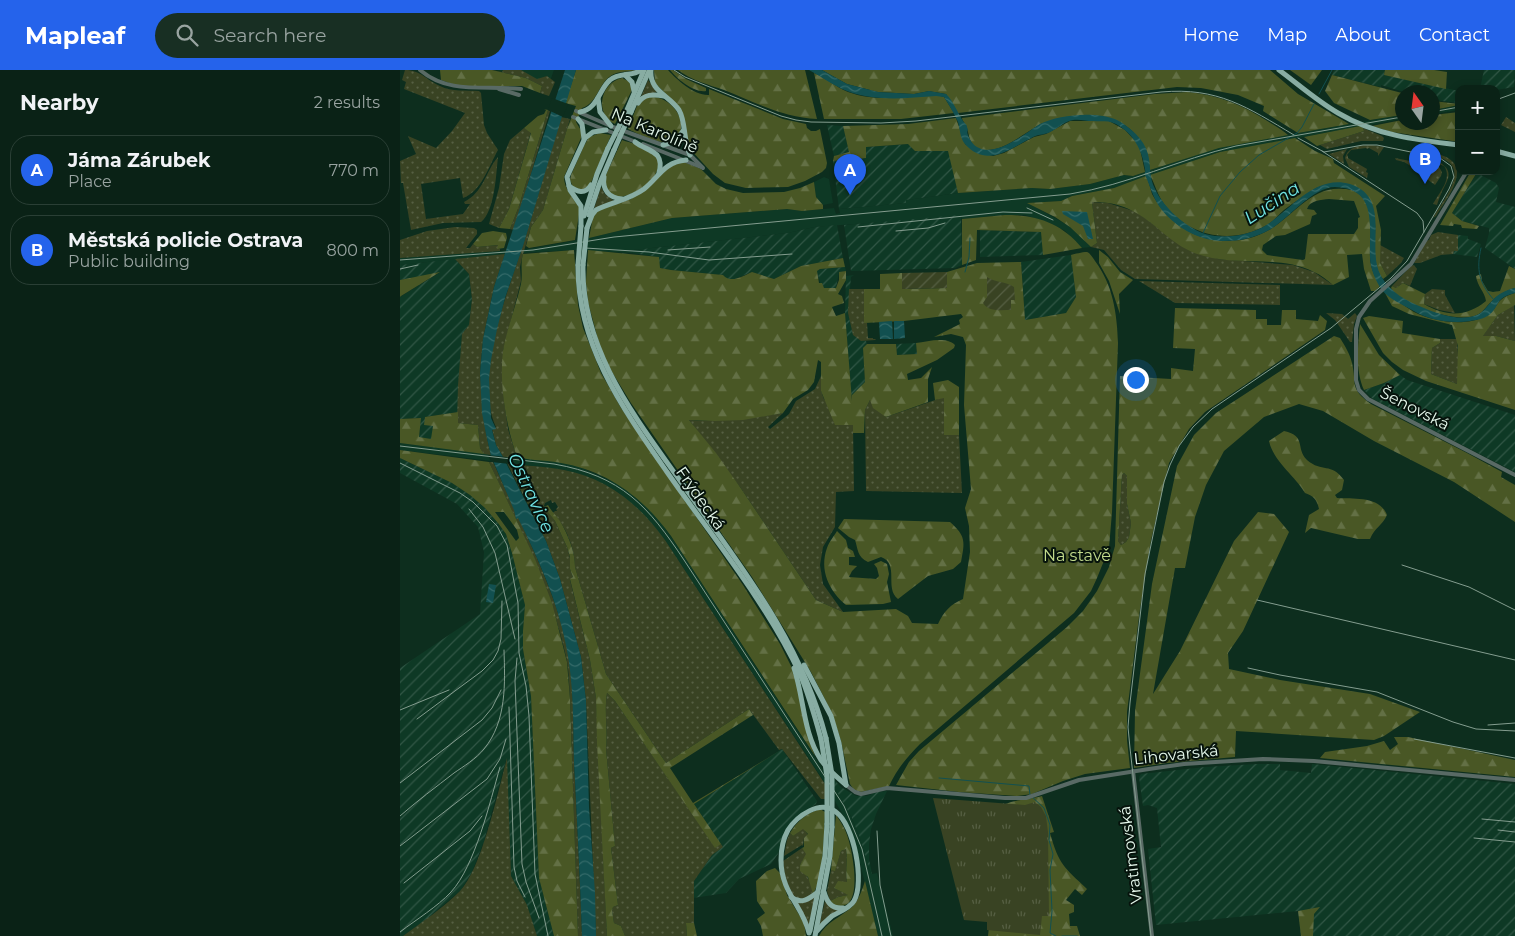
<!DOCTYPE html>
<meta charset="utf-8">
<style>
body{margin:0;font-family:Montserrat,sans-serif;background:#182f23;color:#f1f3f6}
.controls{position:absolute;right:15px;top:15px;display:grid;overflow:hidden;border-radius:10px;box-shadow:0 2px 8px #0003}
.controls button{width:45px;height:45px;display:grid;place-items:center;padding:0;border:0;border-bottom:1px solid #2a3f35;background:#0a2216;color:#f1f3f6;font:25px sans-serif}
.compass{position:absolute;left:995px;top:15px;width:45px;height:45px;border-radius:50%;background:#0a2216;box-shadow:0 2px 8px #0003;rotate:346deg}
.you{position:absolute;left:735px;top:309px;width:18px;height:18px;margin:-12px;border:4px solid #fff;border-radius:50%;background:#1a73e8;box-shadow:0 0 0 8px #1a73e833}
.badge{display:grid;place-items:center;width:32px;height:32px;border-radius:50%;background:#2563eb;color:#fff;font-size:16px;font-weight:700}
.pin{position:absolute;translate:-50% -41px;filter:drop-shadow(0 1px 2px #0008)}
.pin::after{content:'';position:absolute;top:26px;width:18px;height:15px;background:inherit;clip-path:polygon(0 0,100% 0,50% 100%)}
.list{margin:0;padding:0;list-style:none}
h2{display:flex;justify-content:space-between;align-items:center;height:65px;margin:0;padding:0 20px;font-size:21px}
h2 small{font-size:16px;font-weight:400;color:#99a4a1}
.list li{display:grid;grid-template-columns:32px 1fr auto;gap:15px;align-items:center;box-sizing:border-box;height:70px;margin:0 10px 10px;padding:0 10px;border:1px solid #2a3f35;border-radius:20px}
.list b{display:block;font-size:19px;white-space:nowrap}
.list p{margin:0;font-size:16px;white-space:nowrap;color:#99a4a1}
.list em{font-size:16px;font-style:normal;color:#99a4a1}
.icon{flex:none;width:28px;height:28px;fill:none;stroke:currentColor;stroke-width:2;stroke-linecap:round;stroke-linejoin:round}
.map{position:relative;flex:none;width:1115px;height:866px;overflow:hidden}
header{display:flex;align-items:center;gap:30px;box-sizing:border-box;height:70px;padding:0 25px;background:#2563eb;color:#fff}
header strong{font-size:24px}
nav{display:flex;gap:28px;margin-inline-start:auto;font-size:18px}
.search{width:350px;height:45px;background:#182f23;display:flex;align-items:center;gap:12px;box-sizing:border-box;padding:0 18px;border-radius:28px;color:#99a4a1;font-size:19px}
main{display:flex}
aside{flex:1;background:#0a2216}
.map>svg:first-child{display:block}
.built{fill:#0e3925}
.industrial{fill:url(#industrial-furrows)}
.grass{fill:url(#grass-dots)}
.forest{fill:url(#forest-firs);fill-rule:evenodd}
.park{fill:url(#park-tufts)}
.garden{fill:url(#garden-furrows)}
.water{fill:url(#water-waves)}
.pier{fill:#0d2e1e}
.lines{fill:none;stroke-linecap:round;stroke-linejoin:round}
.stream{stroke:#125050;stroke-width:1}
.minor{stroke:#596a65;stroke-width:4}
.major{stroke:#88ada3;stroke-width:5}
.tram{stroke:#849d8f;stroke-width:1}
.rail{stroke:#849d8f;stroke-width:1}
.major-bridge{stroke:#88ada3;stroke-width:5}
.labels{text-anchor:middle;stroke-width:4;stroke-linejoin:round;paint-order:stroke}
.street-label{font-size:16px;fill:#e4f7eb;stroke:#06130c}
.park-label{font-size:16px;fill:#c2da8c;stroke:#06130c}
.water-label{font-size:18px;font-style:italic;fill:#70e4e4;stroke:#06130c}
</style>
<header>
<strong>Mapleaf</strong>
<div class="search"><svg class="icon" aria-label="search" viewBox="0 0 24 24"><circle cx="10" cy="10" r="6"/><path d="M15 15l6 6"/></svg>Search here</div>
<nav><a>Home</a><a>Map</a><a>About</a><a>Contact</a></nav>
</header>
<main>
<aside>
<h2>Nearby<small>2 results</small></h2>
<ul class="list">
<li><span class="badge">A</span><div><b>Jáma Zárubek</b><p>Place</p></div><em>770 m</em></li>
<li><span class="badge">B</span><div><b>Městská policie Ostrava</b><p>Public building</p></div><em>800 m</em></li>
</ul>
</aside>
<div class="map">
<svg width="1115" height="866" viewBox="0 0 1115 866">
<defs>
<pattern id="industrial-furrows" width="10" height="10" patternUnits="userSpaceOnUse" patternTransform="scale(1.25)"><rect width="10" height="10" fill="#0e3925"/><path d="M-1 1l2-2M0 10L10 0M9 11l2-2" fill="none" stroke="#315645"/></pattern>
<pattern id="grass-dots" width="8" height="8" patternUnits="userSpaceOnUse" patternTransform="scale(1.25)"><rect width="8" height="8" fill="#394323"/><path d="M2 2h.1M6 6h.1" fill="none" stroke="#565f43" stroke-width="1.8" stroke-linecap="round"/></pattern>
<pattern id="forest-firs" width="22" height="20" patternUnits="userSpaceOnUse" patternTransform="scale(1.25)"><rect width="22" height="20" fill="#495725"/><path d="M5 1l3.5 6h-7zM16 11l3.5 6h-7z" fill="#637045"/></pattern>
<pattern id="park-tufts" width="24" height="20" patternUnits="userSpaceOnUse" patternTransform="scale(1.25)"><rect width="24" height="20" fill="#394323"/><path d="M3 7l-1-3M5 7V3M7 7l1-3M15 17l-1-3M17 17v-4M19 17l1-3" fill="none" stroke="#565f43"/></pattern>
<pattern id="garden-furrows" width="10" height="10" patternUnits="userSpaceOnUse" patternTransform="scale(1.25)"><rect width="10" height="10" fill="#394323"/><path d="M-1 1l2-2M0 10L10 0M9 11l2-2" fill="none" stroke="#565f43"/></pattern>
<pattern id="water-waves" width="16" height="10" patternUnits="userSpaceOnUse" patternTransform="scale(1.25)"><rect width="16" height="10" fill="#125050"/><path d="M0 5q4-4 8 0t8 0" fill="none" stroke="#346a69"/></pattern>
</defs>
<rect width="100%" height="100%" fill="#0d2e1e"/>
<!-- built -->
<g class="built">
<polygon points="96,0 154,0 149,14"/>
<polygon points="1059,35 1059,40 1033,44 1033,40"/>
<polygon points="1002,45 1002,49 820,82 714,118 672,126 661,131 628,133 671,157 691,177 682,178 665,161 652,154 625,145 605,145 562,149 561,146 415,157 388,163 234,180 232,183 174,180 105,184 0,195 0,188 128,179 189,168 272,148 387,139 402,141 434,138 436,144 440,143 439,139 506,133 506,130 558,123 632,118 650,119 690,114 724,105 733,106 810,80 836,74"/>
<polygon points="424,107 429,109 433,133 423,135 416,127 414,112"/>
<polygon points="0,373 155,391 177,396 214,412 229,422 247,437 259,449 286,489 446,735 460,768 469,799 472,804 477,803 493,866 478,866 457,781 445,749 423,710 265,470 219,423 192,408 165,400 0,380"/>
</g>
<!-- industrial -->
<g class="industrial">
<polygon points="934,0 985,0 984,5 1059,21 1059,33 1033,30 1032,22 1004,22 981,15 981,17 932,5"/>
<polygon points="1084,0 1115,0 1114,17 1096,20 1080,19"/>
<polygon points="427,55 443,56 449,82 434,86"/>
<polygon points="509,74 515,81 549,81 558,123 506,130 506,133 439,139 433,91 466,88 466,77"/>
<polygon points="1077,103 1096,113 1099,118 1096,132 1115,137 1115,199 1085,178 1089,163 1089,158 1062,151 1052,143"/>
<polygon points="561,145 562,195 555,198 451,201 444,155"/>
<polygon points="437,155 443,188 401,196 374,209 352,202 332,210 326,209 323,205 271,200 259,198 259,187 232,183 234,180 388,163 415,157"/>
<polygon points="580,160 641,162 643,185 580,187"/>
<polygon points="1058,165 1068,166 1068,169 1081,174 1077,187 1053,184 1053,181 1058,181"/>
<polygon points="671,185 676,227 666,243 625,250 621,192"/>
<polygon points="55,189 69,204 72,229 69,255 62,264 58,342 25,347 33,356 32,369 19,368 20,348 0,349 0,227 39,203 0,210 0,195"/>
<polygon points="445,197 446,201 439,202 436,218 424,218 420,213 417,201 420,199"/>
<polygon points="454,205 451,207 448,243 453,265 460,270 466,271 467,274 463,278 465,312 452,331 452,335 445,243 446,206"/>
<polygon points="516,273 517,284 497,285 496,274"/>
<polygon points="1000,305 1007,310 1115,345 1115,402 973,329 964,320 984,313"/>
<polygon points="0,388 52,413 70,425 85,438 98,453 106,464 112,483 125,535 123,561 123,579 131,626 132,651 139,808 154,866 137,866 127,835 111,806 106,690 84,771 72,802 61,820 28,848 3,866 0,866 0,598 80,544 84,482 78,457 57,434 0,403"/>
<polygon points="382,679 417,731 416,734 407,740 384,763 378,784 371,794 339,809 326,823 293,828 294,811 312,785 317,768 294,734"/>
<polygon points="857,694 880,694 880,700 911,703 912,694 1115,714 1115,866 901,866 898,841 756,855 748,779 761,777 757,738 748,735 743,736 739,707 741,704 805,697"/>
<polygon points="423,698 441,717 456,726 467,726 477,722 487,721 476,744 471,759 469,774 469,789 472,804 469,799 460,768 451,746"/>
</g>
<!-- grass -->
<g class="grass">
<path d="M5,0C21,0 26,10 40,16C52,22 66,20 79,21L81,23L84,55L87,63L98,80C89,96 81,122 63,128L60,108L21,114L26,149L63,144L70,134H65L64,132C84,122 85,102 98,87C96,104 95,141 81,152L43,153L11,160L3,113H1L0,91L16,84L8,66L36,78L52,61L65,43L4,19L6,12L2,10Z"/>
<polygon points="92,0 102,2 103,0 121,0 137,9 147,6 155,12 149,26 140,23 142,16 126,8"/>
<polygon points="248,10 257,22 241,27"/>
<polygon points="148,40 150,41 114,160 110,159 119,136"/>
<path d="M161,47L170,49L143,140L131,157L122,188L120,197L121,211L103,281V307L104,331L108,359L117,388L103,387L96,375L92,359L96,357C73,308 107,224 123,175C136,133 148,90 161,47Z"/>
<polygon points="1106,47 1115,53 1115,62 1101,55"/>
<polygon points="124,58 131,62 109,139 99,158 89,154 99,118 104,84 110,70"/>
<polygon points="963,58 982,66 984,68 983,71 961,71 927,79 920,75 964,61"/>
<path d="M972,75L984,77L978,86V83L969,78L967,79L966,78L951,80L947,85L948,86V88L967,99L966,102L968,103L967,108L949,97L945,88C948,76 961,75 972,75Z"/>
<polygon points="947,79 943,86 944,94 929,84"/>
<path d="M1033,83C1077,91 1050,124 1036,146L1033,148C1046,126 1074,94 1033,86Z"/>
<polygon points="995,88 1030,95 1026,105 1004,92 996,90"/>
<path d="M1033,88C1055,101 1050,105 1041,124C1039,128 1038,132 1037,135L1033,134C1039,123 1053,108 1044,96L1033,92Z"/>
<polygon points="1032,96 1039,97 1042,102 1041,106 1035,115 1027,109"/>
<polygon points="201,117 205,124 214,131 194,139"/>
<polygon points="692,132 708,133 737,142 775,171 818,189 893,195 914,202 933,215 735,209 721,200 704,180 691,177 697,173"/>
<polygon points="55,157 74,158 77,160 77,164 66,178 70,178 73,174 77,177 99,175 98,178 100,179 100,181 0,188 0,170 27,161"/>
<polygon points="1038,162 1058,165 1058,181 1054,181 1053,184 1041,185 1020,193 1014,193 1026,171 1029,170 1031,165"/>
<polygon points="980,175 1004,188 1001,193 987,206 980,193"/>
<polygon points="105,184 94,217 83,269 80,303 86,364 91,385 84,384 80,378 78,355 57,353 58,315 62,264 69,255 72,229 69,204 55,189"/>
<polygon points="1014,195 1017,199 1010,216 1003,213 996,218 992,216 1011,196"/>
<polygon points="739,211 880,215 880,235 775,233"/>
<polygon points="449,219 464,219 464,252 467,253 468,268 473,268 473,269 476,269 475,270 461,271 453,265 448,243"/>
<polygon points="1032,219 1045,220 1045,225 1055,243 1039,240 1024,234 1025,224"/>
<polygon points="1114,235 1115,271 1096,266 1082,267 1098,245"/>
<polygon points="926,243 942,244 948,249 955,243 957,246 954,254 952,272 950,272 935,250"/>
<polygon points="1040,269 1057,269 1059,300 1057,314 1031,304 1032,278 1040,273"/>
<path d="M421,306V321L424,329L453,355L454,421L436,422L435,457L423,477L420,495L423,514L443,542L416,530L340,417L289,350C321,352 351,348 383,343L368,357L370,359L389,344L396,331L415,319Z"/>
<polygon points="544,327 544,365 559,365 562,423 466,421 465,340 470,330 486,347"/>
<path d="M89,392H93L95,396C120,454 151,509 166,571C175,611 173,652 174,692C177,750 180,808 182,866H178L170,629C169,616 169,603 167,591C152,519 119,457 89,392Z"/>
<path d="M107,393C126,396 145,396 164,400C207,408 240,435 265,470L425,714V729H421L382,679L379,680L349,639L266,693L206,604L175,497C175,479 166,456 153,443L155,441H157L156,439L158,437L155,432L152,433L151,430L145,433L144,436L155,451L167,477L170,488V499L173,507L170,510L190,590L196,628L207,866H196L186,631L181,587L160,509L146,471Z"/>
<polygon points="724,403 727,406 727,434 731,453 729,467 726,472 721,475 718,471 722,405"/>
<path d="M207,623L215,631L315,777L321,774L323,777L312,785L294,811V853L286,854L287,866H225L221,856L214,853L212,841L213,837L218,835L211,778L215,776L206,679C208,660 204,642 207,623Z"/>
<path d="M107,688L111,806L127,835L137,866H3C22,852 43,838 60,821C82,798 98,721 107,688Z"/>
<polygon points="403,758 408,765 404,768 403,776 402,775 384,786 387,770 390,763 393,766"/>
<polygon points="402,778 407,784 400,795 411,813 413,824 403,830 392,826 385,807 383,791"/>
<path d="M446,779C448,790 445,800 447,812L434,818L449,825L438,827L430,831L427,821L431,800H435L441,781Z"/>
<polygon points="415,827 409,855 394,831 401,833"/>
<polygon points="425,831 440,840 419,856"/>
</g>
<!-- forest -->
<g class="forest">
<polygon points="40,0 92,0 126,8 142,16 140,23 122,16 58,16 41,10"/>
<path d="M176,0H236C227,2 219,1 212,5C198,13 198,33 182,38L176,52L182,62L181,68L164,107C164,119 174,129 180,138L175,170L129,178L126,176L131,157L143,140L167,59L176,36L165,33Z"/>
<path d="M254,0H268C277,10 295,26 309,25V19L383,49L406,54L407,58L411,61H416L420,59L427,93L426,98L422,102L405,111L388,117L346,118L325,113L313,104L290,79L280,38L255,13Z"/>
<path d="M270,0H273L286,9L306,18V21C294,23 277,9 270,0Z"/>
<path d="M278,0H405L417,49C384,48 354,32 324,20C309,15 291,10 278,0Z"/>
<polygon points="422,0 870,0 898,24 949,54 898,63 863,41 864,36 838,25 801,18 777,17 558,43 546,24 529,21 514,24 478,22 447,14"/>
<polygon points="890,0 922,0 911,15"/>
<polygon points="985,0 1034,0 1047,2 1046,19 984,5"/>
<path d="M414,3C426,8 436,17 448,22C481,34 508,24 540,26L544,27L554,43L501,49H424Z"/>
<polygon points="932,5 1002,23 1002,45 970,50 934,33 925,21"/>
<path d="M222,8L230,12L232,20L215,54C194,44 200,13 222,8Z"/>
<path d="M788,22C818,25 843,35 869,52C875,56 883,60 888,65L819,78L750,100C745,49 699,37 656,50C651,51 646,52 641,54C623,63 601,85 580,79C567,75 570,61 565,54C564,52 562,50 562,48L755,24Z"/>
<path d="M247,27C279,24 296,69 265,72C257,73 236,63 228,59L237,36Z"/>
<polygon points="1033,31 1059,34 1059,35 1033,40"/>
<polygon points="144,39 148,40 119,136 110,159 99,158 109,139 131,63 124,58 138,46 144,44 146,40"/>
<polygon points="1059,42 1059,44 1055,45 1055,56 1059,57 1059,72 992,62 972,56 1002,50 1002,52 1032,52 1033,45"/>
<polygon points="556,48 565,74 574,81 593,86 604,83 634,67 646,64 670,51 709,51 725,60 737,73 740,79 745,102 733,106 724,105 690,114 650,119 632,118 558,123 548,81 515,81 508,74 466,77 466,88 433,91 434,86 449,82 443,56 508,54"/>
<polygon points="960,56 963,58 964,61 917,76 904,67"/>
<polygon points="200,63 211,65 190,115 182,120 173,117 170,110 171,105 184,76 189,67"/>
<path d="M895,68L915,81L933,89L934,93L985,126L976,136L981,160L980,193L987,206L983,209C961,183 993,141 956,118C944,110 929,113 916,118C905,125 894,132 884,140C878,145 874,151 867,155C830,176 786,166 762,131C757,123 755,115 751,107L750,105L820,82Z"/>
<path d="M222,70C231,73 245,76 252,82C273,101 236,127 218,127L207,121L205,107Z"/>
<polygon points="284,92 301,99 316,114 326,119 343,123 384,122 400,118 414,112 416,127 423,135 423,139 402,141 387,139 272,148 189,168 193,147 197,142 202,139 231,129 271,96"/>
<polygon points="1070,103 1076,104 1052,143 1062,151 1079,156 1077,159 1062,158 1061,155 1054,154 1053,156 1040,155"/>
<path d="M746,106C749,111 750,118 752,124C758,135 766,145 776,153C802,174 840,177 869,160C894,146 911,116 943,119C951,119 957,121 963,128C975,143 969,169 970,187C970,197 975,207 980,216L975,221H971L964,199L962,184L947,185L949,207L933,215C927,210 921,205 914,202C880,185 839,196 804,186C759,174 749,131 692,132L697,173L691,177L670,157L655,147L627,133L661,131L672,126L714,118ZM929,129L954,131L960,147L958,148V158L954,164H908L905,189L903,190L867,185L862,180L863,175L876,166L885,165L910,154L912,146L917,144L914,140L907,139C910,130 921,130 929,129Z"/>
<path d="M605,145C637,145 661,153 682,178L643,185L641,162L577,160L576,190L562,195V149Z"/>
<polygon points="93,161 106,163 107,168 104,178 97,179 98,175 77,177 73,174 82,163"/>
<path d="M174,180L178,235L183,258L201,303L221,338L343,515L380,574L393,600L412,678L415,686L271,466C245,430 211,403 166,394C150,390 132,391 117,387C106,356 99,314 103,281C107,258 116,236 121,214C123,204 120,194 123,184Z"/>
<path d="M188,180L259,187L260,198L271,200L323,205C331,214 343,206 352,202L374,209L401,196L443,188L445,197L420,199L417,201L419,213H422L424,218H436L439,210V202L446,201V210L438,224L442,226L444,233L432,237L436,246L445,243L452,331V325L465,312L463,278L467,274H496L497,285L517,284L516,273C528,272 545,266 555,275L554,278L537,290L507,304L508,310L521,308L532,297L528,309V332L486,347L473,338L470,330L465,340L464,363H453V355H435L421,321V292L418,290L414,312L408,320L393,329L383,343L343,350L315,351L289,350L316,383L340,417L416,530L443,542L496,539L508,546L512,553L538,554C544,541 550,535 563,529L570,482L569,456L565,438L571,419L564,335L566,275L563,267L551,264L534,267L560,254L559,250L563,247L561,244L504,251L464,253V219H480V204L502,203L503,219L547,218V202L577,193L621,192L625,250L666,243L676,227L671,185C675,184 682,182 687,182C690,183 693,188 695,191C713,215 717,243 718,273L712,442L709,478L697,508L691,521L674,543L520,674C507,687 497,699 489,716L461,722L454,720L450,714L441,671L432,643L411,602L352,507L231,333L209,297L200,277L188,232L186,212Z"/>
<polygon points="699,180 708,187 720,202 733,210 719,224 720,244 709,211 699,193"/>
<path d="M1109,196L1115,199V218C1104,221 1096,226 1089,234C1085,238 1082,243 1077,245C1059,254 1001,236 991,218L992,216L996,218L1003,213L1025,224L1024,234C1046,247 1067,247 1086,231C1085,222 1077,216 1076,206L1081,204L1082,211L1088,221L1093,222L1100,221Z"/>
<polygon points="40,202 1,226 0,227 0,210"/>
<path d="M985,223C995,229 1004,236 1014,242C1035,252 1065,257 1086,246C1099,240 1093,229 1115,223V235L1098,245L1083,266H1096L1115,271V340L1026,311L1003,300L992,292L983,283L963,248L969,246L1003,251L1002,263L1040,269V273L1032,278L1031,304L1057,314L1058,276L1052,255L1009,244L992,236Z"/>
<path d="M775,238L856,240V249H867V255H881L882,240H896V249L918,251L920,245L927,251L925,260L805,342L789,359L769,393L751,470L740,539L727,642V670L730,698L685,704L663,711L632,724L617,726L559,722L496,715L509,692L519,681L667,557L683,541L697,521L709,497L715,476L720,306L771,309V298L793,301L795,279L773,278ZM724,403L727,406V434L731,453L729,467L726,472L721,475L718,471L722,405Z"/>
<path d="M960,254L979,285L1000,305L984,313L964,320C955,300 958,275 960,254Z"/>
<path d="M934,266L940,268C945,276 950,284 952,293C957,315 949,318 971,334L1067,383L1102,402L1101,407L1115,415V452L1054,412L974,371L923,341L899,334L864,347L824,381L806,415L795,447L785,498H775L753,624L780,581L834,471L858,442L874,444L889,462L843,561L828,583L829,599L880,610L970,624L1020,642L984,666L974,670L836,661L835,687L767,693L734,698L735,641L752,514L777,396L794,365L816,343Z"/>
<polygon points="548,310 559,317 559,365 544,365 544,328 535,330 533,313"/>
<polygon points="58,342 58,353 78,355 80,378 84,384 0,373 0,349 21,348 19,367 31,369 33,356 24,355 25,347"/>
<path d="M884,361C907,366 895,378 907,390C922,403 931,392 944,410L942,420L935,425L937,428C954,429 980,426 987,445C982,456 975,457 970,469H958L911,458L905,463L909,445L919,439C917,430 914,426 905,423C895,406 873,391 869,371Z"/>
<path d="M0,380L89,392L135,489L152,533L167,592L170,629L178,866H154L139,808L131,626L123,579V561L125,535L112,483L106,464L98,453L85,438L70,425L52,413L0,388ZM95,442H104L117,460L119,468L116,471Z"/>
<path d="M148,435C151,441 156,445 160,451C168,465 175,481 175,497L206,604L266,693L349,639L353,645L270,698L293,733L381,680L294,734L321,774L315,778L215,631L207,623C204,642 208,660 206,679L215,776L211,778L218,835L213,837L212,841L214,853L221,856L225,866H207L197,673L196,628L190,590L170,509L173,507L170,499V487L167,477L155,451L144,437Z"/>
<path d="M444,449L550,452C566,466 565,472 561,492L553,499L528,506L498,529C484,518 500,494 481,487L468,492C457,487 458,479 455,470L449,467L438,458Z"/>
<path d="M437,461L446,470L448,478L453,481L455,487H449V495L457,496L452,501L449,507L476,509L479,506L477,498L474,494L481,491L487,494L489,504L487,512L491,532L483,534L446,535C429,521 419,500 427,478C429,472 434,466 437,461Z"/>
<polygon points="994,667 1008,667 1115,690 1115,707 920,688 925,682 967,676 984,671 990,680 998,674"/>
<path d="M642,726L654,762L650,763C659,795 664,797 687,819L682,825L675,819L666,830L674,835V842L669,844L670,856H677L680,866H588L590,847L624,740L606,734C613,730 632,729 642,726Z"/>
<path d="M420,739L425,742C424,763 424,807 413,824L408,807L400,801V795L406,784L402,778L404,777V768L408,764L403,759L393,766L390,763C397,751 407,743 420,739Z"/>
<path d="M436,745C440,751 445,758 447,765C452,778 464,836 441,836C436,836 433,834 430,831L438,827L448,825L434,818L438,811L447,812C445,800 448,791 446,779L441,781L435,801L431,800Z"/>
<polygon points="375,798 380,803 387,825 404,853 406,866 363,866 361,856 357,849 365,843 357,831 356,811 367,801"/>
<path d="M465,811L478,866H419C426,852 441,847 452,837C459,830 462,820 465,811Z"/>
<polygon points="920,837 914,844 913,866 901,866 898,841"/>
<polygon points="286,853 294,853 297,866 287,866"/>
</g>
<!-- park -->
<polygon class="park" points="533,728 625,735 635,732 641,737 646,746 648,762 649,846 642,846 640,865 587,860 587,852 564,850"/>
<!-- garden -->
<g class="garden">
<polygon points="547,202 547,218 502,219 502,203"/>
<path d="M587,207C596,213 605,211 614,217L615,230H611V240C601,240 588,242 583,233L587,227Z"/>
</g>
<!-- water -->
<g class="water">
<path d="M165,0H176L123,176L105,228L97,259L91,290L89,309L91,348L96,359L92,360L96,375L103,387L146,471L160,509L181,587L186,631L189,737L195,823L196,866H182C180,808 177,750 174,692C173,653 174,614 166,575C157,530 138,488 118,448L116,449L114,440L91,386L86,364L82,343L80,303L83,269L94,217Z"/>
<path d="M409,0H422L447,14L478,22L514,24L529,21L546,24C554,32 557,42 563,51C564,53 567,54 567,57C569,62 566,60 568,65C569,69 574,76 577,77C596,88 624,64 640,54C659,44 698,41 717,50C730,57 744,69 748,84C751,96 749,108 755,119C764,139 792,164 815,166C833,168 853,164 868,154C892,138 916,104 950,114C993,128 965,178 981,206C990,222 1006,231 1024,238C1038,244 1058,251 1074,246C1084,244 1089,232 1097,226C1102,222 1109,219 1115,218V223C1094,228 1101,235 1089,245C1084,249 1075,250 1070,251C1051,254 1028,250 1012,240C1003,235 989,229 982,220C976,212 970,198 970,187C969,157 978,118 935,117C912,117 888,150 869,160C855,168 839,171 823,171C798,171 772,155 759,136C753,127 750,116 746,107C743,101 746,105 745,99C742,80 734,64 716,54C708,50 701,52 693,51C685,51 677,48 669,51C663,53 658,58 652,61C646,65 639,64 633,67C611,78 587,99 565,74C560,69 560,58 558,52C554,43 549,35 544,27L536,26C507,28 475,32 447,21C434,16 422,7 409,0Z"/>
<polygon points="662,141 687,142 693,169 688,169 683,156 663,144"/>
<polygon points="492,251 493,269 480,269 479,252"/>
<polygon points="494,251 504,251 505,268 494,269"/>
<polygon points="89,514 96,515 93,533 86,532"/>
</g>
<!-- pier -->
<g class="pier">
<polygon points="152,28 168,34 163,47 148,40"/>
<polygon points="88,385 106,387 110,394 91,392"/>
</g>
<g class="lines">
<!-- stream -->
<g class="stream">
<polyline points="919,24 932,0"/>
<polyline points="803,163 820,126 840,102 859,85 897,63 902,57 914,34"/>
<path d="M1081,178C1076,200 1079,213 1094,230"/>
<polyline points="565,202 569,187 570,168"/>
<polyline points="539,708 629,716 630,725 644,738 650,755 649,770 653,784 650,800 652,841 650,863 656,866"/>
<polyline points="662,866 677,866"/>
</g>
<!-- minor -->
<g class="minor">
<path d="M20,0C49,25 86,15 121,19"/>
<polyline points="99,19 119,25"/>
<polyline points="176,41 213,57 290,85 303,98"/>
<polyline points="173,47 236,72"/>
<polyline points="243,74 301,97"/>
<polyline points="1067,101 1011,194 970,231 959,247 956,259 956,310 959,320 968,329 1115,405"/>
<polyline points="733,701 752,866"/>
<polyline points="446,715 455,722 461,724 487,718 605,728 626,728 679,710 749,699 784,694 863,689 914,691 1115,710"/>
</g>
<!-- major -->
<g class="major">
<path d="M251,0C249,21 269,25 279,40C286,52 283,69 290,85"/>
<path d="M879,0C898,14 917,31 938,43C975,65 1016,70 1059,75"/>
<polyline points="225,5 232,12 234,21"/>
<polyline points="198,28 200,42 211,56"/>
<path d="M238,33C244,24 253,24 264,26"/>
<polyline points="227,40 244,0"/>
<path d="M180,42C198,39 199,19 210,10C219,2 232,7 241,0"/>
<polyline points="231,42 249,1"/>
<polyline points="178,49 182,54 184,69"/>
<path d="M235,72C248,82 265,80 259,103"/>
<polyline points="263,75 276,71 283,61"/>
<polyline points="1096,81 1115,86"/>
<path d="M204,107C202,120 209,128 222,129"/>
<path d="M169,116C177,122 185,125 191,115"/>
<polyline points="189,145 199,115 214,80"/>
<polyline points="184,146 197,104 208,78"/>
<polyline points="181,156 181,136 170,120 167,107 185,68 193,62 206,60"/>
<path d="M187,158L192,145L196,140C212,132 229,130 244,119C259,107 264,92 286,90"/>
<path d="M178,195C177,275 223,339 267,402C313,468 366,532 400,604C409,625 415,647 421,669"/>
<path d="M183,195C181,279 235,347 281,412C338,493 401,570 426,668"/>
<polyline points="404,595 431,646 439,673 446,715"/>
<path d="M394,598C404,628 403,663 421,690C428,700 437,707 446,715"/>
<path d="M424,822C427,832 431,839 443,838"/>
<path d="M391,827C401,835 409,829 418,822"/>
<polyline points="410,861 425,786 427,754"/>
<path d="M409,863C403,836 381,823 381,790C381,780 383,769 388,760C397,746 420,729 436,742C454,755 465,812 454,831C450,838 439,842 432,846C426,851 421,856 416,862"/>
<polyline points="415,866 430,786 432,757"/>
</g>
<!-- tram -->
<g class="tram">
<path d="M274,0L285,7L381,46L396,50L411,52L481,53L516,51L761,22C818,17 847,37 894,65"/>
<polyline points="922,81 1017,143 1023,151 1024,162"/>
<polyline points="751,866 730,678 728,657 730,633 745,504 764,412 770,395 779,376 793,357 812,339 931,258 991,208 1007,191 1049,119 1054,107 1051,96 1040,88 977,75 963,75 924,82 898,68"/>
</g>
<!-- rail -->
<g class="rail">
<polyline points="1096,30 1115,23"/>
<polyline points="1032,42 1059,37"/>
<polyline points="627,138 653,150"/>
<polyline points="458,157 603,142 632,143"/>
<polyline points="496,161 528,158 545,153"/>
<polyline points="185,178 249,182 309,190 392,184"/>
<polyline points="268,180 310,177"/>
<path d="M0,190L133,180L214,167L670,124C727,115 780,89 836,76L1002,47"/>
<polyline points="0,199 18,195"/>
<path d="M0,376L154,394C222,406 248,436 284,490L444,736L462,779L482,866"/>
<polyline points="0,393 60,423 73,432 97,456 107,475 118,533 119,583 126,616 129,646 135,804 148,866"/>
<polyline points="69,439 83,457 95,483 115,569"/>
<polyline points="1002,495 1069,517 1115,540"/>
<polyline points="857,530 1115,590"/>
<polyline points="117,588 115,611 122,794 126,812 139,848"/>
<polyline points="848,598 880,605 977,622 1053,652 1076,659 1115,661"/>
<polyline points="109,637 114,797 117,811 125,827"/>
<polyline points="0,640 49,620"/>
<polyline points="17,649 82,601 93,590 98,581 101,569 102,531"/>
<polyline points="1088,655 1115,653"/>
<polyline points="1014,669 1115,688"/>
<polyline points="0,713 82,650 92,638 101,620"/>
<path d="M0,746C17,731 36,717 54,703C64,696 76,689 84,679C107,651 105,613 104,580"/>
<polyline points="1082,749 1115,752"/>
<polyline points="1098,760 1115,762"/>
<polyline points="477,761 480,815 491,866"/>
<polyline points="1074,768 1115,772"/>
<polyline points="0,776 87,709 100,689 106,669"/>
<polyline points="4,813 70,761 82,746"/>
<path d="M0,862C17,849 37,837 51,822C75,796 90,732 100,697"/>
</g>
<!-- major-bridge -->
<g class="major-bridge">
<polyline points="208,78 227,40"/>
<polyline points="214,80 231,42"/>
<polyline points="178,195 181,156"/>
<polyline points="183,195 187,158"/>
<polyline points="426,668 432,705 432,757"/>
<polyline points="421,669 427,706 427,754"/>
</g>
</g>
<g class="labels">
<!-- street labels -->
<g class="street-label">
<text transform="translate(255 60) rotate(23)" y="6">Na Karolíně</text>
<text transform="translate(1015 338) rotate(27)" y="6">Šenovská</text>
<text transform="translate(301 428) rotate(55)" y="6">Frýdecká</text>
<text transform="translate(776 684) rotate(-6)" y="6">Lihovarská</text>
<text transform="translate(730 785) rotate(-97)" y="6">Vratimovská</text>
</g>
<!-- park labels -->
<g class="park-label">
<text x="677" y="491">Na stavě</text>
</g>
<!-- water labels -->
<g class="water-label">
<text transform="translate(872 133) rotate(-33)" y="6">Lučina</text>
<text transform="translate(131 423) rotate(65)" y="6">Ostravice</text>
</g>
</g>
</svg>
<div class="controls">
<button>+</button>
<button>−</button>
</div>
<svg class="compass" viewBox="-18 -18 36 36"><path d="M0-13l5 13h-10z" fill="#e53935"/><path d="M0 13l5-13h-10z" fill="#99a4a1"/></svg>
<div class="you"></div>
<div class="pin badge" style="left:450px;top:125px">A</div>
<div class="pin badge" style="left:1025px;top:114px">B</div>
</div>
</main>
